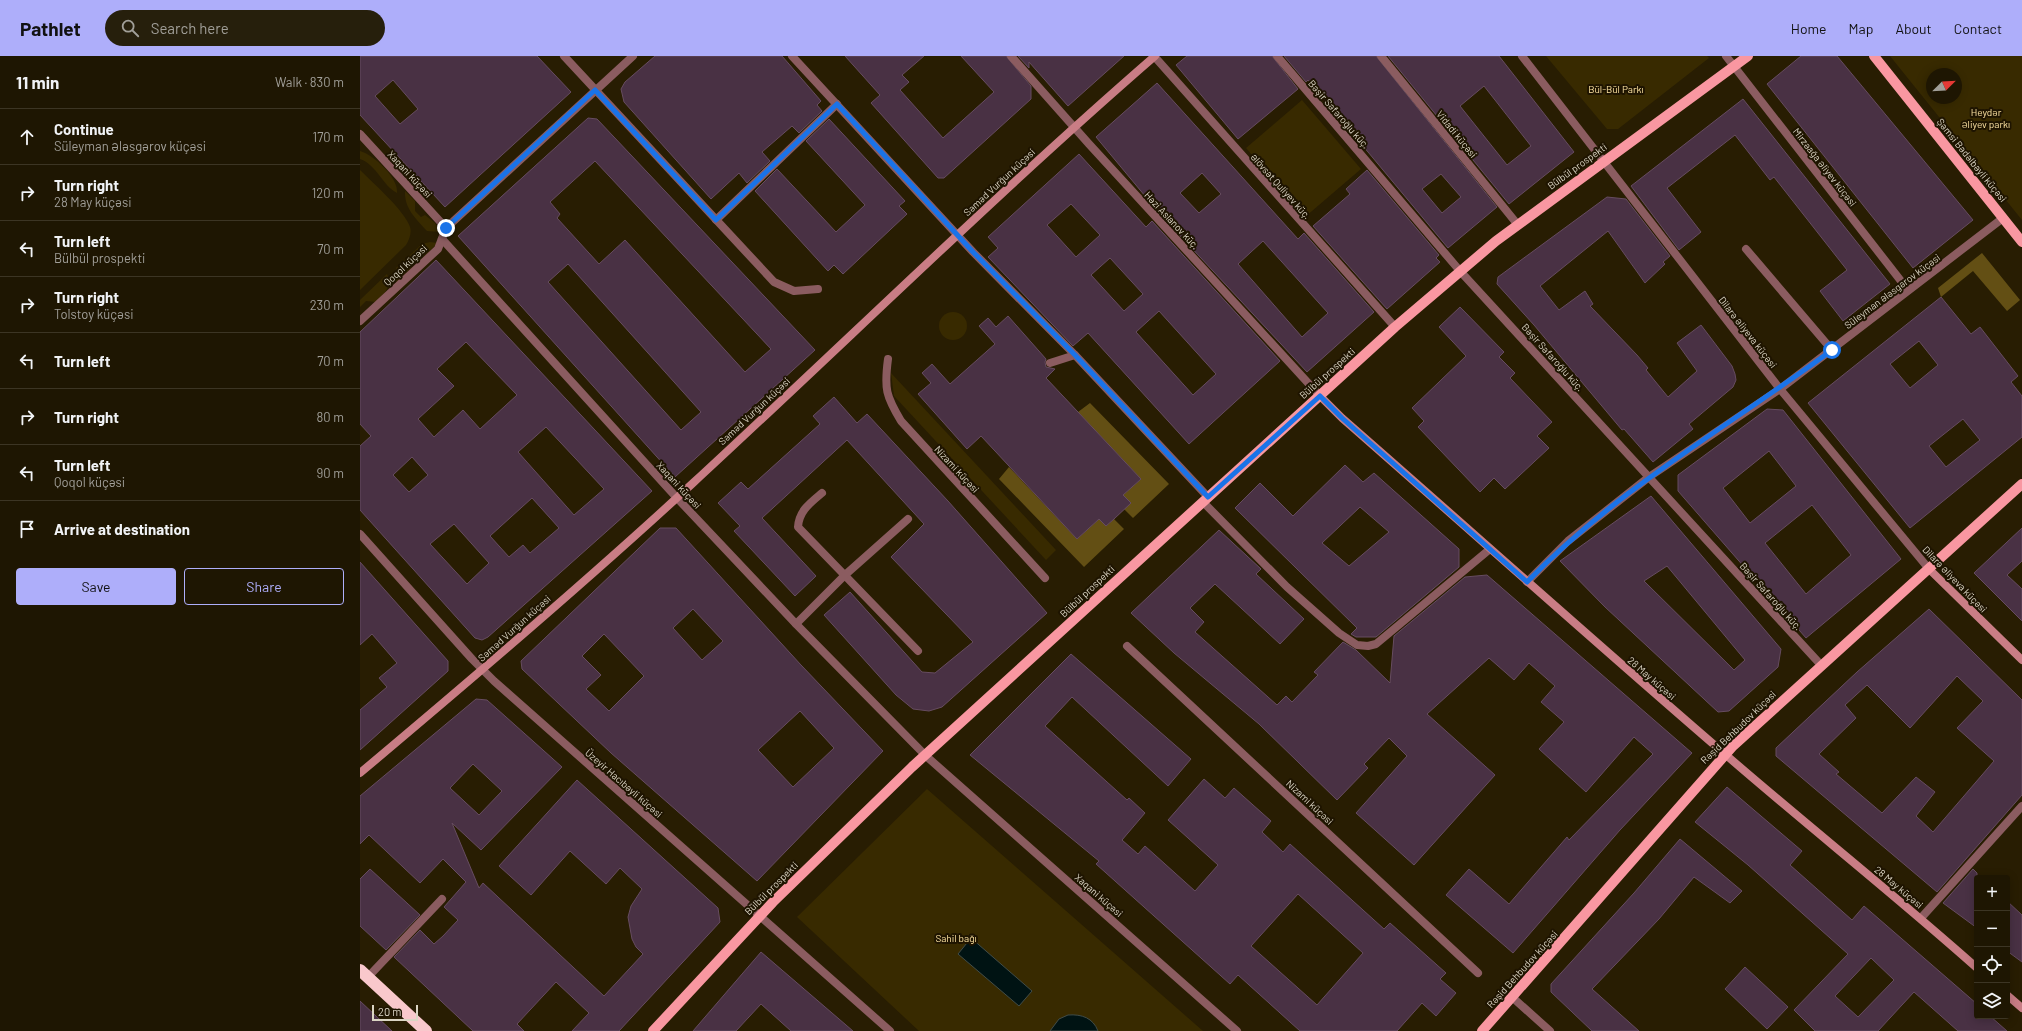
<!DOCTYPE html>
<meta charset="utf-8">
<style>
body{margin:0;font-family:Barlow,sans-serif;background:#261f0c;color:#f1f3f6}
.controls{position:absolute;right:12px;bottom:12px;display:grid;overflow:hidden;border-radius:4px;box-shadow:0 2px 10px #0003}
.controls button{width:36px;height:36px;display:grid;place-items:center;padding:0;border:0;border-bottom:1px solid #3c3524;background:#1e1602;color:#f1f3f6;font:20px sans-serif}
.compass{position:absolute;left:1566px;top:12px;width:36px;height:36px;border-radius:50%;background:#1e1602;box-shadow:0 2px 10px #0003;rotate:66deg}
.scale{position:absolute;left:12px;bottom:10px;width:46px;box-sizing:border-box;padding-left:4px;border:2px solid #dbd5c4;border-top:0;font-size:11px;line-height:14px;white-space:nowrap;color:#dbd5c4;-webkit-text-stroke:3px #1e1400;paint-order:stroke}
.stop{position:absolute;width:12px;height:12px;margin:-9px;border:3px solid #1a73e8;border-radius:50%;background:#fff}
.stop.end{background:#1a73e8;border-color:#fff;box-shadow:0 1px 4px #0008}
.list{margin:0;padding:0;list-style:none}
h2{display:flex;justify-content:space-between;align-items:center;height:52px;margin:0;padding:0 16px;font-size:17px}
h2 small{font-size:13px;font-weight:400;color:#a19f99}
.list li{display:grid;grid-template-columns:26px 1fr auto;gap:12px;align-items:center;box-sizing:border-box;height:56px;padding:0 16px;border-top:1px solid #3c3524}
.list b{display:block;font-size:15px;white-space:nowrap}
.list p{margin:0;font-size:13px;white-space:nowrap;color:#a19f99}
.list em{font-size:13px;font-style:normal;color:#a19f99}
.actions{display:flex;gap:8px;padding:12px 16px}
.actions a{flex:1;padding:9px 0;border:1px solid #aeaefa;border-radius:4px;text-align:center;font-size:14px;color:#aeaefa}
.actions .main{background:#aeaefa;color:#111}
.icon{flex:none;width:22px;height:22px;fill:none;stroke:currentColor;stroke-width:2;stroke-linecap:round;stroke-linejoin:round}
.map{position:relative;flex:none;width:1662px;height:975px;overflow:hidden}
header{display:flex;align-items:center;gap:24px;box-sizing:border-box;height:56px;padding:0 20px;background:#aeaefa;color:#111}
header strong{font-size:19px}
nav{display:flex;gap:22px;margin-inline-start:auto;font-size:14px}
.search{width:280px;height:36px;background:#261f0c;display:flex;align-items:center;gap:10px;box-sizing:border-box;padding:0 14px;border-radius:22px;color:#a19f99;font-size:15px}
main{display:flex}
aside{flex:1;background:#1e1602}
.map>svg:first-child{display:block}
.green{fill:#382a00;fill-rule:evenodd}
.forest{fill:#634f14}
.water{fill:#001313;stroke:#424d48}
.building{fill:#493144;stroke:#664c60;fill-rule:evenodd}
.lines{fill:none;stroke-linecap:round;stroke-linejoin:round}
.lane{stroke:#8b5c60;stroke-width:8}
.street{stroke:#8b5c60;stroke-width:8}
.secondary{stroke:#c97d85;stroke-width:8}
.primary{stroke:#f997a1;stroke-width:10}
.highway{stroke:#f9c8cc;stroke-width:12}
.route{stroke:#1a73e8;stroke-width:5}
.labels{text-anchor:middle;stroke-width:4;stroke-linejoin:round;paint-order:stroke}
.park-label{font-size:10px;fill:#fbe1a0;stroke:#1e1400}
.street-label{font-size:10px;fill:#dbd5c4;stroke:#1e1400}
</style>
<header>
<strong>Pathlet</strong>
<div class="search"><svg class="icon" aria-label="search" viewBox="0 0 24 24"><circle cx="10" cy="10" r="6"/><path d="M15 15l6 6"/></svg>Search here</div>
<nav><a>Home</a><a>Map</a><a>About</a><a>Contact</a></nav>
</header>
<main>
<aside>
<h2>11 min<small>Walk · 830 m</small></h2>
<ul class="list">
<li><svg class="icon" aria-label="ahead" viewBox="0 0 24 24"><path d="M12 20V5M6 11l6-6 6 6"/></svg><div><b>Continue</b><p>Süleyman Ələsgərov küçəsi</p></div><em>170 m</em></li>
<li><svg class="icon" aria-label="right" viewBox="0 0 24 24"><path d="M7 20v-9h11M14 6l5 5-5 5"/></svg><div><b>Turn right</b><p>28 May küçəsi</p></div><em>120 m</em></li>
<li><svg class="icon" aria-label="left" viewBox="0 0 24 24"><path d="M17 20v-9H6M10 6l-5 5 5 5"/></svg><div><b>Turn left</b><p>Bülbül prospekti</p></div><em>70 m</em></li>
<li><svg class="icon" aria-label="right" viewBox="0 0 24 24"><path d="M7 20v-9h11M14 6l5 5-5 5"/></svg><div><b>Turn right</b><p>Tolstoy küçəsi</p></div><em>230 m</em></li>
<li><svg class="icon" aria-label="left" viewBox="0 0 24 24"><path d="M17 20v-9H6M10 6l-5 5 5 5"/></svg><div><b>Turn left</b></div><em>70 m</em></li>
<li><svg class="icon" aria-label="right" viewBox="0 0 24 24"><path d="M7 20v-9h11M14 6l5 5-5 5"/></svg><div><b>Turn right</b></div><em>80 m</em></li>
<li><svg class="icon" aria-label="left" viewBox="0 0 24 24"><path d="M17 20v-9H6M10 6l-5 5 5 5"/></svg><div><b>Turn left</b><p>Qoqol küçəsi</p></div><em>90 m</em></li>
<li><svg class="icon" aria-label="arrive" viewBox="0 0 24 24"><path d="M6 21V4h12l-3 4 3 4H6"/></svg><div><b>Arrive at destination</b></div></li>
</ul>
<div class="actions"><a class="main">Save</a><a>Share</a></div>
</aside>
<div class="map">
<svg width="1662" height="975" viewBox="0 0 1662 975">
<rect width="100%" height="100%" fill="#281d02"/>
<!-- green -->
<g class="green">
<polygon points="1186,0 1347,0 1349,2 1258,73 1247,73"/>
<path d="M1530,0H1662V164ZM1572,18H1596V42H1572Z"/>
<polygon points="942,44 1001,113 945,161 886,92"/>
<path d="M0,95C14,99 39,122 37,137C22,129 17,109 0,103Z"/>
<path d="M0,114C13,127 45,155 50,171C52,177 49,184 46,189L0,234Z"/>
<path d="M45,135L55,145V155L61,161L65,159L75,167L80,176L67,175C56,163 44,152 45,135Z"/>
<polygon points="70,186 78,187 65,199 57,198 50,204 52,211 36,226 36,212 62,188"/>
<path d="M27,218C32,231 24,238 16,246L6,245L0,251V244Z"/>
<circle cx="593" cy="270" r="14"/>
<polygon points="531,317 696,494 686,504 534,340"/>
<polygon points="567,733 843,975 559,975 437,861"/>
</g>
<!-- forest -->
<g class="forest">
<polygon points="1622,197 1660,244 1647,255 1613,215 1581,241 1578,232"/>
<polygon points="730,347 809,428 773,462 764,453 763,439 781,423 718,356"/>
<polygon points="649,411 717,483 739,463 746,470 754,463 764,473 724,511 639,423"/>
</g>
<!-- water -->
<g class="water">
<polygon points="611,882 672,935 659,950 598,898"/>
<path d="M708,959C722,958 733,962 738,975H690L699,963Z"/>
</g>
<!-- building -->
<g class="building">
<path d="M0,0H177L211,36L85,151L0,59ZM33,24L58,53L40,68L15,40Z"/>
<polygon points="295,0 422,0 461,45 457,49 462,55 439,77 432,70 402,96 410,105 387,127 379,117 351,143 264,46 261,33 265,26"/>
<polygon points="485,0 564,0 542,19 549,26 540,34 583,82 634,36 601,0 646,0 671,30 671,43 584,122 578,122 511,47 520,39"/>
<polygon points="658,0 764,0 708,50 669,6 669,12"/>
<polygon points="827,0 912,0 938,33 878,83 816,9"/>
<path d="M924,0H1016L1137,151L1088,192L948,24L946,26ZM1081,118L1101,141L1082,157L1062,133Z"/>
<path d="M1028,0H1139L1214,96L1149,148ZM1124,30L1171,90L1147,109L1100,50Z"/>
<polygon points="1441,0 1477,0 1613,164 1553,212 1407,28"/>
<path d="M797,27L938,183L944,177L1014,256L947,316L800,158L736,81ZM842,117L861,138L839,157L820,137ZM903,185L968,257L942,281L878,208Z"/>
<polygon points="1383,43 1530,228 1483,265 1460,235 1487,214 1414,121 1410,124 1375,79 1307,132 1341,176 1319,194 1271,130"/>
<path d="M228,62L237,63L455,294L315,421L98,180ZM235,105L411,293L385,316L265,184L239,208L197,162L200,158L190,146ZM208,208L341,356L321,374L188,226Z"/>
<polygon points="469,63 545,145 539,150 547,158 483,218 474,209 468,215 395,135 417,113 476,176 505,149 446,85"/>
<path d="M719,98L786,171L792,165L920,305L829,388L728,277L713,290L628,201L638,192L628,181ZM711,148L740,179L716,201L687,169ZM750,202L783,238L764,255L731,219ZM799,255L856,318L833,339L776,276Z"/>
<polygon points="1007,114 1079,199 1076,202 1080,206 1027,253 953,170 990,138 986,133"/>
<polygon points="1247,141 1266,143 1310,200 1303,206 1305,208 1285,227 1248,175 1180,230 1199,254 1225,235 1233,248 1230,250 1277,299 1288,312 1286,314 1308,341 1337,315 1317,287 1341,269 1372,310 1375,318 1376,324 1373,331 1329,368 1333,373 1293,406 1264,373 1262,374 1174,269 1137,228 1138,221"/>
<path d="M76,204L292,435L128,581L122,584L115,582L0,454V390L11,380L0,368V276ZM106,286L157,339L120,373L103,354L74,381L58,363L94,330L77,313ZM186,371L244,433L214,459L158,396ZM52,401L68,419L49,436L33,419ZM172,442L199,472L170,497L163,489L149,501L130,480ZM94,468L129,507L107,528L70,488Z"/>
<path d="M1581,241L1611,278L1620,271L1658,320L1651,326L1662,340V381L1550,472L1448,347ZM1559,285L1578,309L1550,332L1530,308ZM1603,363L1620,384L1586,411L1569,390Z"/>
<polygon points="1100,251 1144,296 1139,301 1155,317 1150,322 1192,366 1177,380 1189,392 1145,433 1134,422 1120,436 1058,371 1064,365 1052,352 1106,300 1079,271"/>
<polygon points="648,260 686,303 685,306 686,311 695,313 686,322 781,423 763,439 771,447 754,463 746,470 739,463 717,483 621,380 607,393 558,338 571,327 562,317 572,308 590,328 635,288 619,270 628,262 636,271"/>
<polygon points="474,341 497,367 507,358 588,445 687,557 582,651 569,655 553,653 536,639 464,559 490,536 562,616 575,617 613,586 531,501 564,468 487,384 402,462 456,520 435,540 374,475 380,470 358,447 381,426 388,433 460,368 453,360"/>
<path d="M1407,353L1423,354L1541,503L1446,582L1318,435V419ZM1409,395L1436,430L1390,467L1363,432ZM1452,449L1491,499L1446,538L1405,487Z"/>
<path d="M985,409L1003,426L1014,417L1099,493V511L1016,581H996L991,578L997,572L875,452L900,427L933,460ZM1000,451L1029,476L989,510L962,487Z"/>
<path d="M1291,440L1421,593L1418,611L1369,655L1358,656L1245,551L1200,505ZM1307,510L1385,604L1374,614L1284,525Z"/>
<path d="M300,472H316L441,609L523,695L397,825L251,697L162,613L161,605ZM333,553L363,585L342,604L313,572ZM244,578L284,620L249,655L226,633L241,619L222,600ZM440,655L474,692L433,731L398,694Z"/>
<polygon points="1662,472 1662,505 1647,519 1662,533 1662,565 1614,517"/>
<polygon points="859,474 901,513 896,518 944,563 920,588 855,528 830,552 844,566 835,576 917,649 926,640 932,646 958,619 954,616 983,586 996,594 1030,627 1034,580 1105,521 1127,519 1332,697 1260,774 1153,897 1086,839 1109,813 1149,848 1207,781 1209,784 1293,698 1274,681 1226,736 1179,693 1204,666 1181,646 1195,630 1169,607 1154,624 1129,602 1067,658 1135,719 1054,809 996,757 1047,700 1029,682 1004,708 1008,712 977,744 899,668 814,597 771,557"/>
<polygon points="0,506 88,605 88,615 0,694 0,654 27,631 19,622 37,607 12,578 0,589"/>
<path d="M1569,553L1662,644V739L1577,836L1416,700V692L1497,616ZM1597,620L1623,645L1597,672L1634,705L1573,776L1556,760L1575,736L1556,721L1522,757L1476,718L1479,716L1459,698L1496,662L1485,649L1507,629L1550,672Z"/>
<path d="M711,598L831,703L808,730L712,641L685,670L767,744L769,742L785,757L762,784L778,798L785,790L835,835L858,809L808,764L844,723L865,742L874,732L911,765L902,776L923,796L930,788L1024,873L1030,867L1086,917L1080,923L1096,937L1076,960L1062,947L1037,975H940L878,919L870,928L736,808L739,805L610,699ZM938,838L1003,897L957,949L891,890Z"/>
<path d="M116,643L127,644L202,711L121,794L92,767L119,832L123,827L244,940L283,898L276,891L272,883L268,861L271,850L282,833L260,812L246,828L210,795L171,839L139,810L217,724L358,852L360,866L259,975H212L229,957L196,926L157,968L164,975H113L34,901L60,874L74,888L83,880L98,864L84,851L106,826L83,803L60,827L9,779L0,788V740ZM113,708L142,735L119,759L90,732Z"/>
<path d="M1367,731L1442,795L1430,809L1492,864L1504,850L1617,948V960H1630L1647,975H1598L1554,936L1518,975H1455L1434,954L1488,898L1388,809L1335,766ZM1511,902L1534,924L1498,961L1475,940Z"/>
<polygon points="1320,783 1382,835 1370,847 1334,821 1299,863 1232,933 1279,975 1232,975 1191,936 1191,928 1274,837"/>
<polygon points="10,813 60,859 26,894 0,870 0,823"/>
<polygon points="1613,813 1617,817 1617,872 1583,847"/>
<polygon points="1647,845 1662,859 1662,906 1647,895"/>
<polygon points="401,896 493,975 431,975 401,948 376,975 333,975"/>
<polygon points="1385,911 1428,951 1407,973 1365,933"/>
<polygon points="0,945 32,975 0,975"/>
</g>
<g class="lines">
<!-- lane -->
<g class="lane">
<polyline points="356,164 477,48"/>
<polyline points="1386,193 1472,294"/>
<polyline points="690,307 715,299"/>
<path d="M462,437C450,447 439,455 438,471L558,595"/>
<polyline points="843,446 927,531 979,577 997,589 1008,590 1016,588 1130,493"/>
<polyline points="8,921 82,843"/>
</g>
<!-- street -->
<g class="street">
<polyline points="204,0 414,226 434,235 458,233"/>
<polyline points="432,0 613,196 715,299 848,441"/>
<polyline points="651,0 729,88 960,340"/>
<polyline points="794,0 1035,271"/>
<polyline points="917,0 1100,215 1461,609"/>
<polyline points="1021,0 1158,169"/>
<polyline points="1162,0 1420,333 1569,513"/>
<polyline points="1366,0 1548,234"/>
<polyline points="0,78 86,172"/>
<polyline points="82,183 317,442 436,568 566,700 877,975"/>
<polyline points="0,265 78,193 86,172 273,0"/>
<path d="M528,303C524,333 526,340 541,365L685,522"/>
<polyline points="0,478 112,603 134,625 530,975"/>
<polyline points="1167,526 1208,485 1289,421 1420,333 1643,162"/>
<polyline points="436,568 485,519 548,463"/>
<polyline points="767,590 1118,917"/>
<polyline points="1561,862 1662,750"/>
<polyline points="1152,941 1190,975"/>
</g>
<!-- secondary -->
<g class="secondary">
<path d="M960,340L982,362C1110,474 1237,588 1366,699C1449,771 1535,839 1617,912"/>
<polyline points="1569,513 1662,604"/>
<path d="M0,717C112,623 225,527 333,427C487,285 636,138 795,0"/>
<polyline points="1647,939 1662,952"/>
</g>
<!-- primary -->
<g class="primary">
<polyline points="1514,0 1662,186"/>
<polyline points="293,975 413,846 552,711 1035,271 1136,185 1388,0"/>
<polyline points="1122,975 1373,690 1662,428"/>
</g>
<!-- highway -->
<polyline class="highway" points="0,914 66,975"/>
</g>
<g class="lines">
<!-- route -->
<path class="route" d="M86,172L235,34L356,164L477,48L613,196L715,299L848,441L960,340L982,362L1167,526C1257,433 1369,370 1472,294"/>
</g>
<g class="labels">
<!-- park labels -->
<g class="park-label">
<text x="1256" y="37">Bül-Bül Parkı</text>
<text x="1626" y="60">Heydər<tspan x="1626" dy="12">Əliyev parkı</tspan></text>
<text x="596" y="886">Sahil bağı</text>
</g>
<!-- street labels -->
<g class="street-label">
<text transform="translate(979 58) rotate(49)" y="4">Bəşir Səfəroğlu küç.</text>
<text transform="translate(1097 78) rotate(51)" y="4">Vidadi küçəsi</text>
<text transform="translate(1612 104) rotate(51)" y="4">Şəmsi Bədəlbəyli küçəsi</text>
<text transform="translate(1217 110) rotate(-36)" y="4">Bülbül prospekti</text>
<text transform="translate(1465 111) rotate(52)" y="4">Mirzəağa Əliyev küçəsi</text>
<text transform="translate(50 118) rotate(47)" y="4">Xaqani küçəsi</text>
<text transform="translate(639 126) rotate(-43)" y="4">Səməd Vurğun küçəsi</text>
<text transform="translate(921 130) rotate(48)" y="4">Əlövsət Quliyev küç.</text>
<text transform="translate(812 164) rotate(47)" y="4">Həzi Aslanov küç.</text>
<text transform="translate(45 209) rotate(-43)" y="4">Qoqol küçəsi</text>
<text transform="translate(1532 235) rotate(-37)" y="4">Süleyman Ələsgərov küçəsi</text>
<text transform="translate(1388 276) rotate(52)" y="4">Dilarə Əliyeva küçəsi</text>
<text transform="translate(1193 301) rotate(48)" y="4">Bəşir Səfəroğlu küç.</text>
<text transform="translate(967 317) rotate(-42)" y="4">Bülbül prospekti</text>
<text transform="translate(394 355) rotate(-43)" y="4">Səməd Vurğun küçəsi</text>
<text transform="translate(597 413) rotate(47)" y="4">Nizami küçəsi</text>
<text transform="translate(319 429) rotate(47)" y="4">Xaqani küçəsi</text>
<text transform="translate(1595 523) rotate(46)" y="4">Dilarə Əliyeva küçəsi</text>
<text transform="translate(727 535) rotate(-43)" y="4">Bülbül prospekti</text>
<text transform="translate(1411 540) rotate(48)" y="4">Bəşir Səfəroğlu küç.</text>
<text transform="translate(154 572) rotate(-42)" y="4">Səməd Vurğun küçəsi</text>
<text transform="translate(1292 622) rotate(41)" y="4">28 May küçəsi</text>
<text transform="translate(1378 671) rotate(-44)" y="4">Rəşid Behbudov küçəsi</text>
<text transform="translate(264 727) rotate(41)" y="4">Üzeyir Hacıbəyli küçəsi</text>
<text transform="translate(950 746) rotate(43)" y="4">Nizami küçəsi</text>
<text transform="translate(1539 831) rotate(40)" y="4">28 May küçəsi</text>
<text transform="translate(411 832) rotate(-45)" y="4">Bülbül prospekti</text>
<text transform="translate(739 839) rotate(41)" y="4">Xaqani küçəsi</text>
<text transform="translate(1162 913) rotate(-48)" y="4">Rəşid Behbudov küçəsi</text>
</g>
</g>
</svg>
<div class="controls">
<button>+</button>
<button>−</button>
<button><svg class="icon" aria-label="locate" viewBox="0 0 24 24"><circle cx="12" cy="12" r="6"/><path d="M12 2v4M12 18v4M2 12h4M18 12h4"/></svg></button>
<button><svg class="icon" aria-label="layers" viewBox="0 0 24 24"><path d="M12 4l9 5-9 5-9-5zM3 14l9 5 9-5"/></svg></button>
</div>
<svg class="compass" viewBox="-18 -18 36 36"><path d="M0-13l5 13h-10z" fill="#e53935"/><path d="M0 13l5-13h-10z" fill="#a19f99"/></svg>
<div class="scale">20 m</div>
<div class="stop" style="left:1472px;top:294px"></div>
<div class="stop end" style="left:86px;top:172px"></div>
</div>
</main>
